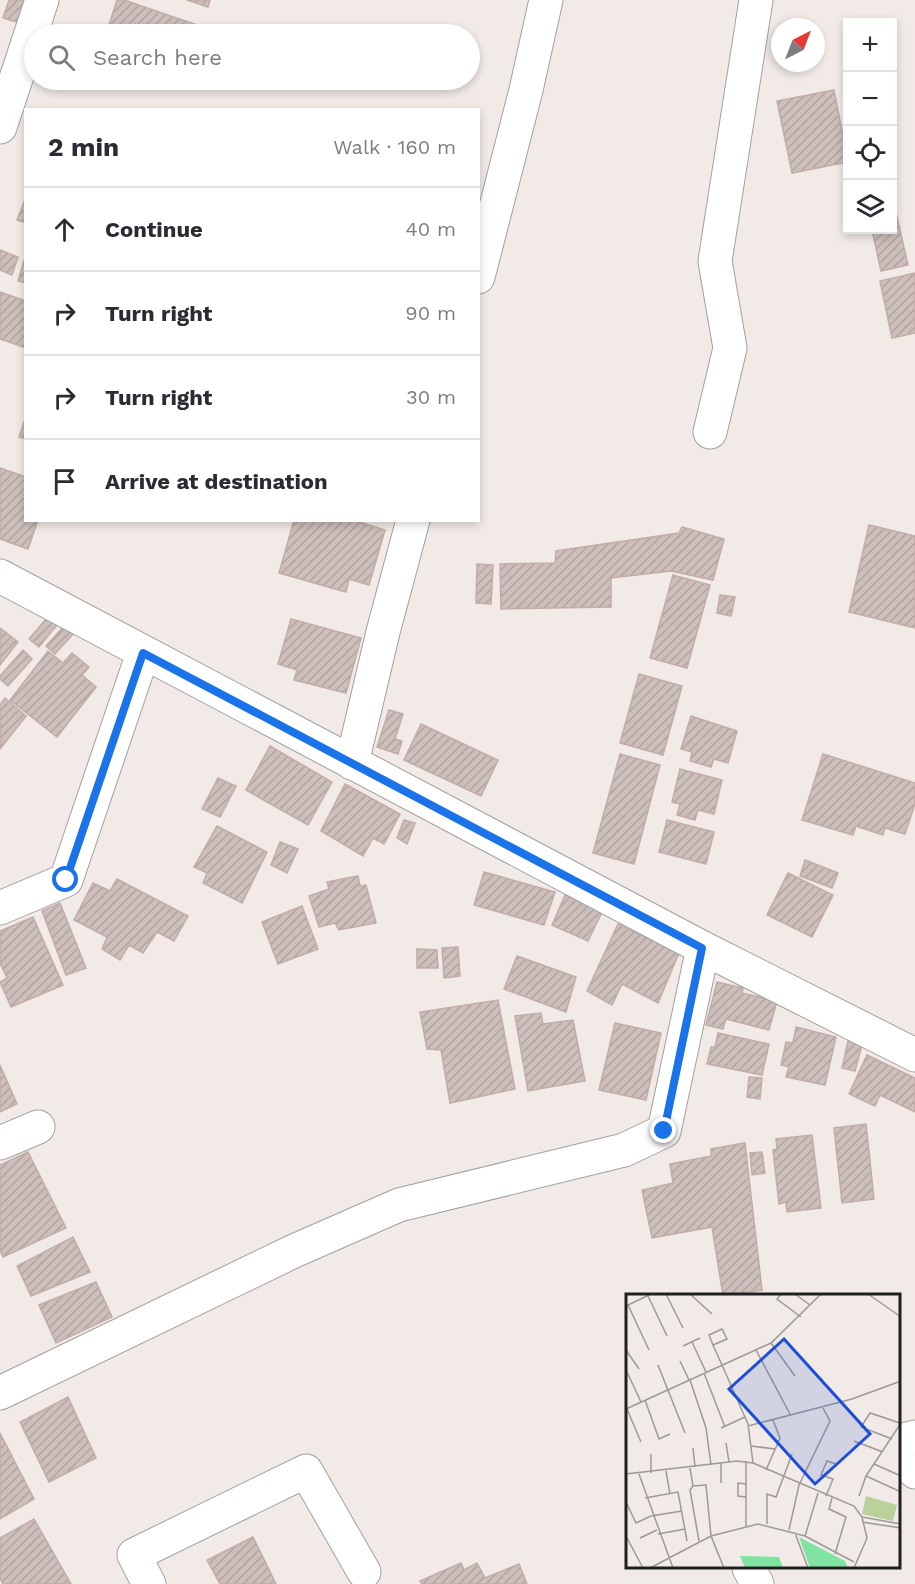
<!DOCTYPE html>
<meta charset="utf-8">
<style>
body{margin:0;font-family:"Work Sans",sans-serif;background:#f7f7f7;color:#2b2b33}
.controls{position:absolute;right:18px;top:18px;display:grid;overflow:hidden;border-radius:0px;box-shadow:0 3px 9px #0003}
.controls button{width:54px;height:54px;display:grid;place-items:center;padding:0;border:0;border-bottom:2px solid #e1e1e2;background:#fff;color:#2b2b33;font:30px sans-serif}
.compass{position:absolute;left:771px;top:18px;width:54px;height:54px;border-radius:50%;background:#fff;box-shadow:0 3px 9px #0003;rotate:42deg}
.stop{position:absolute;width:18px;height:18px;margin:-14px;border:4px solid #1a73e8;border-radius:50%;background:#fff}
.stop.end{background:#1a73e8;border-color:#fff;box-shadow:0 2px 6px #0008}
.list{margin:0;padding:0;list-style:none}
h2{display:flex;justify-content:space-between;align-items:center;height:78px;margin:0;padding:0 24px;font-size:26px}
h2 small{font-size:20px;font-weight:400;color:#7c7c81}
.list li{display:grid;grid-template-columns:39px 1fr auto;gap:18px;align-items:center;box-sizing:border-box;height:84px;padding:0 24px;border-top:2px solid #e1e1e2}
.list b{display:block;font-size:22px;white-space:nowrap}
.list em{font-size:20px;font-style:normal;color:#7c7c81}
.icon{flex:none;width:33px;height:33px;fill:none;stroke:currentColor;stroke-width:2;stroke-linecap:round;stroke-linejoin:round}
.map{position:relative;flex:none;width:915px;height:1584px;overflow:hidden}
.search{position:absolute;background:#fff;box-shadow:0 3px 9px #0003;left:24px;top:24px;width:456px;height:66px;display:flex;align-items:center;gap:15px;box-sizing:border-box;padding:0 21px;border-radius:33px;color:#7c7c81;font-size:22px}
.panel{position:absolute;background:#fff;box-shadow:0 3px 9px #0003;left:24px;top:108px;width:456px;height:414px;border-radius:0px}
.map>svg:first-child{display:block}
.building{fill:url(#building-hatch);stroke:#c3aca8;stroke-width:1.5}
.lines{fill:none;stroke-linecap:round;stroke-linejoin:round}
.minor-casing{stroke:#a1a1a1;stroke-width:35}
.minor{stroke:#fff;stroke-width:33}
.route{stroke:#1a73e8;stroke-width:8}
.inset-road{fill:none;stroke:#9d9997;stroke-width:1.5}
.view{fill:#1d4ed8;fill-opacity:0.15;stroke:#1d4ed8;stroke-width:3}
.inset-edge{fill:none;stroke:#202020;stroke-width:3}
</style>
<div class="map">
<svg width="915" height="1584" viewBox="0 0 915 1584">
<defs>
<pattern id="building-hatch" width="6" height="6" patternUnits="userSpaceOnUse" patternTransform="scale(1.5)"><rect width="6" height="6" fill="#cdbfbc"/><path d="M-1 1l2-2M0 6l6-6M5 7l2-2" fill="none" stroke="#b0a4a1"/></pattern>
</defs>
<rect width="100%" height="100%" fill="#f1eae6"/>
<!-- building -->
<g class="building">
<polygon points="9,0 25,0 17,22 3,18"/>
<polygon points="117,0 124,0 203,27 201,34 106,34"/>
<polygon points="187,0 210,0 208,7"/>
<polygon points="834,90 848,162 792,173 777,101"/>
<polygon points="892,195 908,265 881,271 872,230 892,230"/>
<polygon points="26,197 26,223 17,220"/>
<polygon points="0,250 18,257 12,275 0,270"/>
<polygon points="26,254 26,283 18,281"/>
<polygon points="915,273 915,333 892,338 880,281"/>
<polygon points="0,292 26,301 26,348 0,339"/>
<polygon points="26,416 26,439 19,437"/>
<polygon points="0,468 26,477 26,520 38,520 28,549 0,539"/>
<polygon points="294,520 353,520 385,530 369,585 349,579 346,592 279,573"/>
<polygon points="869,525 915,536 915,628 849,612"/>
<polygon points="682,527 724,539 713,580 671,571 611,578 611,607 501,609 500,564 555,563 556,551 679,533"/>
<polygon points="477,564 493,565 491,604 476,603"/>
<polygon points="673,575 710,585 687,668 650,658"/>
<polygon points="720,595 735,597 731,616 717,613"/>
<polygon points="47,618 57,625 39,647 29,639"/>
<polygon points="291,619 361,638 346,693 294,680 297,670 278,664"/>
<polygon points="64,626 73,634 55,654 46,646"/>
<polygon points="0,628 18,642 0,665"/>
<polygon points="23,650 32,659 8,686 0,679 0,676"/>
<polygon points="48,651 63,663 72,653 89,667 82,675 96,687 57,737 10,700"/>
<polygon points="639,674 682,686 663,755 620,743"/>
<polygon points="5,698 26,716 0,749 0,705"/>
<polygon points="389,710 403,714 395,739 402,741 398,754 377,747"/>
<polygon points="691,716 737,731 728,763 714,759 711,767 690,761 692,752 681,749"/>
<polygon points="421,724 498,760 481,796 404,760"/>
<polygon points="270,746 332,782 308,825 246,790"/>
<polygon points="620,754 660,765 634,864 593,853"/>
<polygon points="823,754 915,783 915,804 905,834 885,828 883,835 856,826 853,835 802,820"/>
<polygon points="680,769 722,780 714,814 698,810 695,820 677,815 680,804 672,802"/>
<polygon points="218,778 236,786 220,817 202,809"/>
<polygon points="345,784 400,814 384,844 373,838 363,856 321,831"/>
<polygon points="404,820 415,823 407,844 397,838"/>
<polygon points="667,820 714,832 706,864 659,852"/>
<polygon points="217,826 267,852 242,903 203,883 207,873 194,867"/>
<polygon points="280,842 298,849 287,873 271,865"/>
<polygon points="805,860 838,873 832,888 800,876"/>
<polygon points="484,872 555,892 544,925 474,905"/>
<polygon points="788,873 833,895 812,937 767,915"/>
<polygon points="358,876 360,886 366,885 376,923 339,930 335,923 319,927 309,896 329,889 327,882"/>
<polygon points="117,879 188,916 174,941 157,932 143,953 129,945 120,960 102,949 107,937 74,920 93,883 110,891"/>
<polygon points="565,895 602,912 588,941 552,925"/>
<polygon points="60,903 86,968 66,975 42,911"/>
<polygon points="302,906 318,949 278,964 262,922"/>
<polygon points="33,917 63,985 11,1007 0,982 7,978 0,963 0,931"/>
<polygon points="618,924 679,953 658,1003 622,984 612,1005 587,991"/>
<polygon points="458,947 460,976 444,978 442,948"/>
<polygon points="417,949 437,950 438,968 417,968"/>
<polygon points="517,956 576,977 566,1012 504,989"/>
<polygon points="717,982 743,988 742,993 777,1001 769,1030 726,1019 723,1029 706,1025"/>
<polygon points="498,1000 515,1089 450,1103 441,1050 427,1049 420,1012"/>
<polygon points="541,1013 543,1024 573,1020 585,1081 528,1091 515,1016"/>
<polygon points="615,1023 661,1033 646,1100 599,1090"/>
<polygon points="796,1027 836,1037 825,1085 786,1077 789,1067 781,1065 786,1042 793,1043"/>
<polygon points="718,1033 769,1044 762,1075 707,1064 711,1047 715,1047"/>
<polygon points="848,1041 862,1045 855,1071 842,1068"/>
<polygon points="867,1055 915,1078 915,1112 880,1095 875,1106 849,1094"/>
<polygon points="0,1065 17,1104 0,1112"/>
<polygon points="749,1077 762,1078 760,1099 747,1097"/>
<polygon points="866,1124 874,1199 842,1203 834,1128"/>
<polygon points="812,1135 821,1208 787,1212 786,1202 779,1204 773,1150 777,1149 776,1139"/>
<polygon points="745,1143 762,1290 723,1296 712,1227 652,1238 642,1190 673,1183 670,1164 711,1156 711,1149"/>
<polygon points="28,1152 66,1228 3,1257 0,1250 0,1165"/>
<polygon points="762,1152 765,1173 752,1175 750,1153"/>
<polygon points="73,1237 90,1272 31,1296 17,1266"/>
<polygon points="96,1282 112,1317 56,1343 39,1305"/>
<polygon points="68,1397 96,1458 49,1482 20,1422"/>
<polygon points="0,1433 34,1499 0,1519"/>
<polygon points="34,1519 71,1584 3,1584 0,1578 0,1538"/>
<polygon points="253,1537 276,1584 220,1584 207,1560"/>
<polygon points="461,1563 464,1570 477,1563 485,1578 519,1564 527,1584 422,1584 420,1581"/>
</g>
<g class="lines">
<!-- minor casing -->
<g class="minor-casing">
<g id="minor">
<polyline points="0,127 42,0"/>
<polyline points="478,277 526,90 546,0"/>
<polyline points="710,432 730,348 715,261 756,0"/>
<polyline points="0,576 703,948 915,1055"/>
<polyline points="352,763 383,632 413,520"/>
<polyline points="0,908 66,880 143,653"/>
<polyline points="0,1143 38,1127"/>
<polyline points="0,1393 294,1251 399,1205 624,1150 664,1131 703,948"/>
<polyline points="915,1437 899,1441 915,1472"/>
<polyline points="749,1568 757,1584"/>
<polyline points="149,1584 134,1555 306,1471 364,1572"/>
</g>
</g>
<!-- minor -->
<use href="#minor" class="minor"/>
</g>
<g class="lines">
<!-- route -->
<polyline class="route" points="66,880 143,653 702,948 664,1131"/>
</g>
<!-- overview -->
<g transform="translate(626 1294)">
<rect width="274" height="274" fill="#f1eae6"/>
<path d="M240,202L271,211L267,227L236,220Z" fill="#bad299"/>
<path d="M173,243L219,267L222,274H184ZM114,262L153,263L157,274H119Z" fill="#81e3a1"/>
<path class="inset-road" d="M40,0L57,34M64,0L86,20M155,0L151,5L175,23M169,0L184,11M242,0L275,23M22,2L41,42M2,11L23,56M0,12L23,1M66,48L80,78M145,49L169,82M87,51L101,45L96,35L83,41L87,51L96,71L122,130L127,169M57,52L74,44M0,56L13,75M130,56L165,122M54,67L63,86M32,71L59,139M1,78L15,108M78,79L99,133M64,86L80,134L85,171M19,106L33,145L44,140M0,115L145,49L195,0M1,115L15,148M275,129L240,182L275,198M122,132L226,105L275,87M95,134L119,123M266,145L235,133L244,119L274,129M228,147L257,158M100,149L103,168M125,152L149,155M67,154L69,173M25,160V179M120,167V232M95,169V189M248,170L275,182M64,174L67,192L80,191L85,242L98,274M140,176L154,144L147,126M40,177L44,200M0,180L111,167L127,169L228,212L236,223L241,244L228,274M13,180L47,274M120,190L112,189V202L120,203M67,192L64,196L73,247M200,202L207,185L195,181L201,167L210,170M233,202L240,182M19,204L52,198L61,247M206,204L203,215L220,223L209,260M0,208L10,229L25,222L56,217M236,223L275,230M236,228L275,234M141,230V200L150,203L166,160M163,236L173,191L204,127L197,114M169,239L182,274M32,240L59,235M0,242L17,274M179,242L192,199M14,244L31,236M24,274L85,242L132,230L179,242L228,268"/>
<path class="view" d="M158,45L244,140L189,190L103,95Z"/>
<rect width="274" height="274" class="inset-edge"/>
</g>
</svg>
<div class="controls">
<button>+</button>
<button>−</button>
<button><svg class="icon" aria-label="locate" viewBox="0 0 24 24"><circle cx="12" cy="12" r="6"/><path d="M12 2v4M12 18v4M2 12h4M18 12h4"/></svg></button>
<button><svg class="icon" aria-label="layers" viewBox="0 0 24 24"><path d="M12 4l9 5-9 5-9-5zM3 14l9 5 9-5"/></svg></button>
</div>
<svg class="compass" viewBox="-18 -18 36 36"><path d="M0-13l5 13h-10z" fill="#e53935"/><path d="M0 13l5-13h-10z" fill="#7c7c81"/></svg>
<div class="stop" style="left:66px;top:880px"></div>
<div class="stop end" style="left:664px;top:1131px"></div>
<div class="search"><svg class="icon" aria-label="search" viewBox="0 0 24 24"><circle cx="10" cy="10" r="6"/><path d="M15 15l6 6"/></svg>Search here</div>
<section class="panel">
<h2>2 min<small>Walk · 160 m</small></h2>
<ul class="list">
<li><svg class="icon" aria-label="ahead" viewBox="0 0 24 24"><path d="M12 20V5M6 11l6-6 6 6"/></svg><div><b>Continue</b></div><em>40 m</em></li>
<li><svg class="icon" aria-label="right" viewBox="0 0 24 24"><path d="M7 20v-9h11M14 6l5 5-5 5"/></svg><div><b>Turn right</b></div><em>90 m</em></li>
<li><svg class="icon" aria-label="right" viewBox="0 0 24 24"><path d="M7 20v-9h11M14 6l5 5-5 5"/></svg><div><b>Turn right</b></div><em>30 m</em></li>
<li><svg class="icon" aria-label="arrive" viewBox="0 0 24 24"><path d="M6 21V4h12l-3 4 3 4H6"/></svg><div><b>Arrive at destination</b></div></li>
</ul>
</section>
</div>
